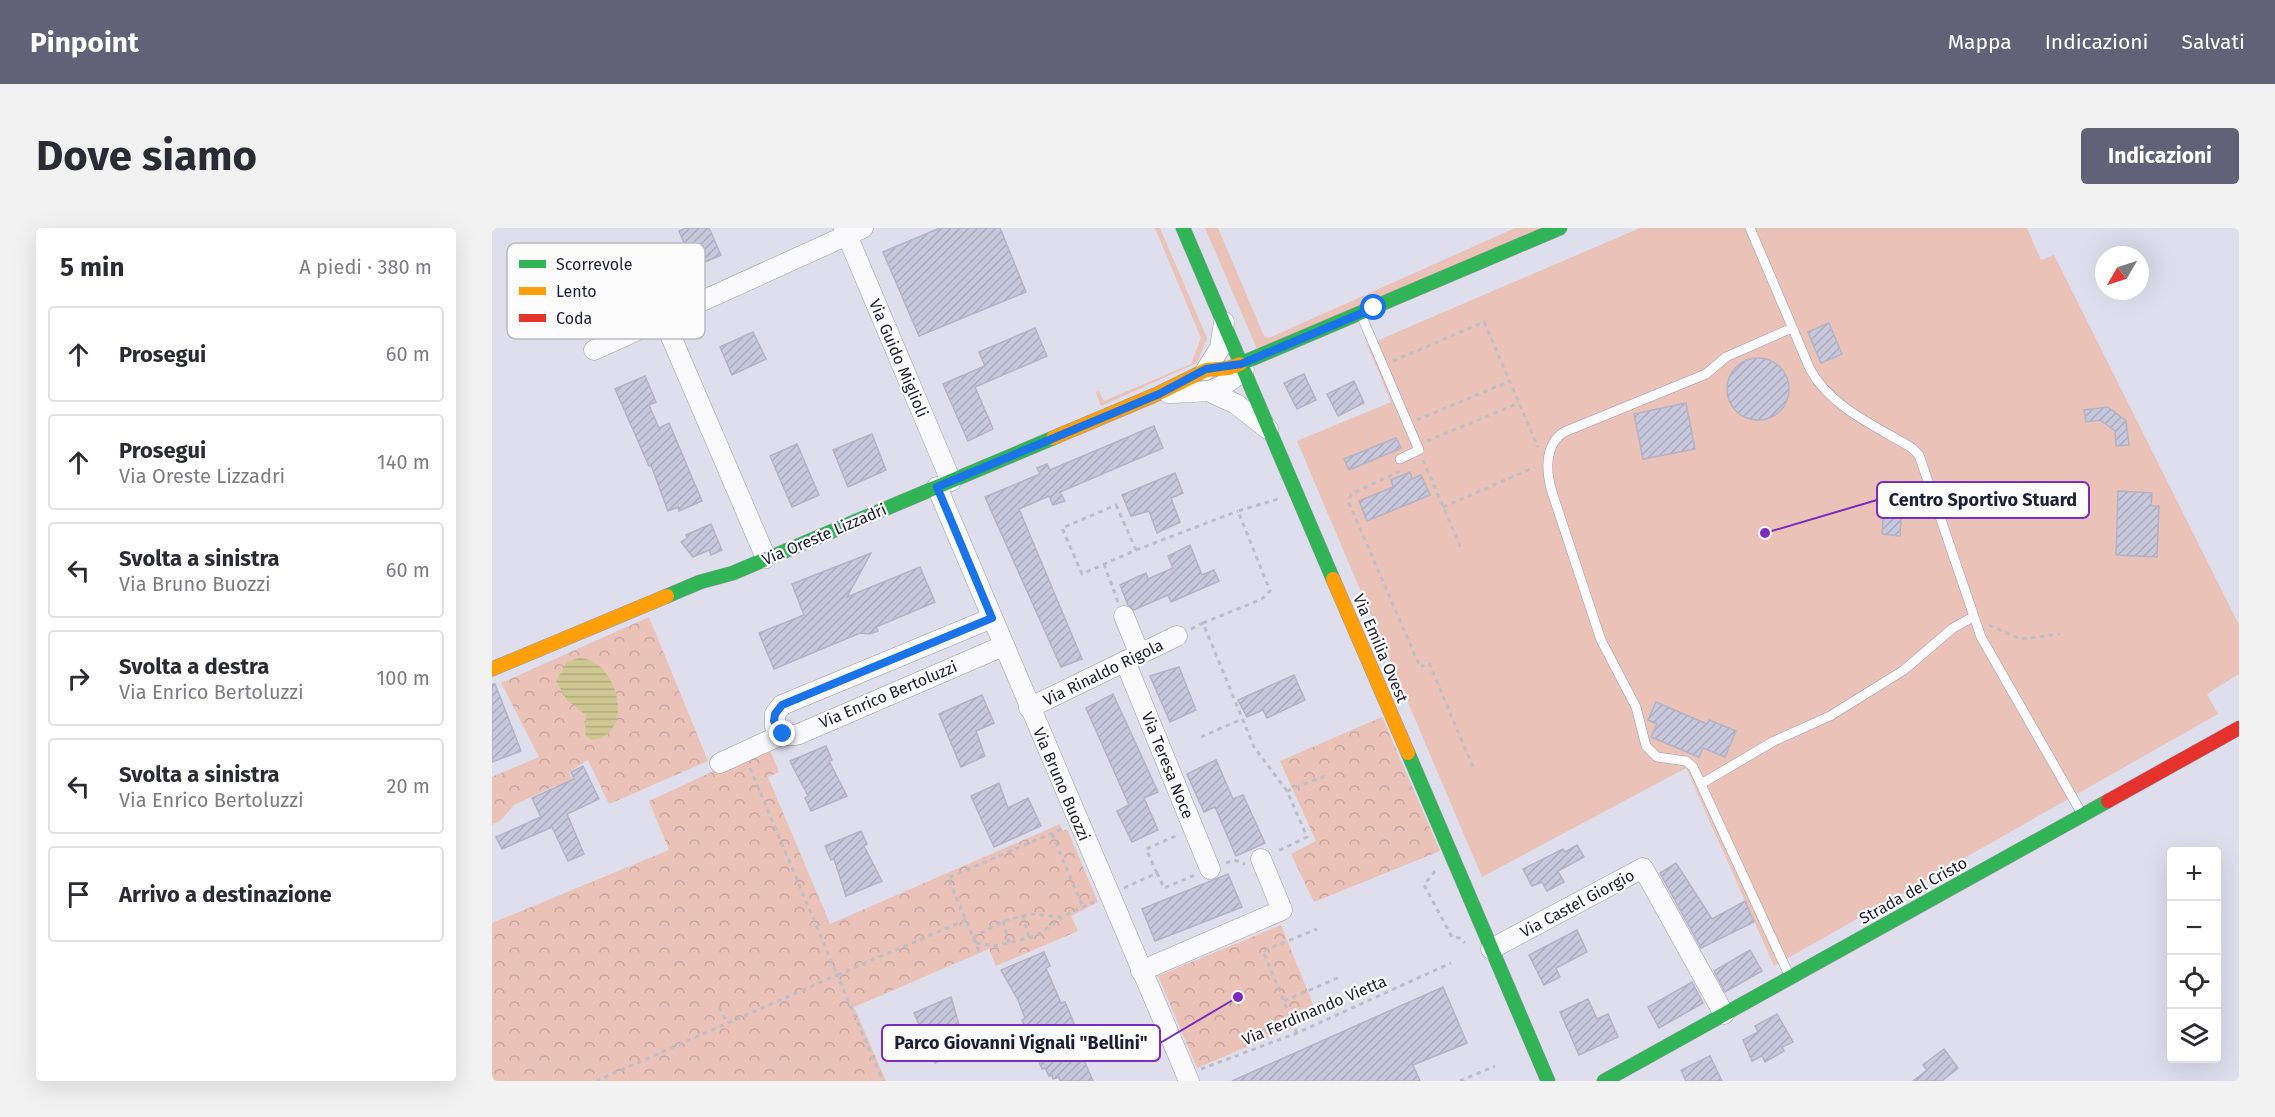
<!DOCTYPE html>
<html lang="it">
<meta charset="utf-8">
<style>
body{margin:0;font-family:"Fira Sans",sans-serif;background:#f2f2f3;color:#2b2b33}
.controls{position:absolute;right:18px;bottom:18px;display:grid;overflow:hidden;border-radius:6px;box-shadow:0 6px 24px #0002}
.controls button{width:54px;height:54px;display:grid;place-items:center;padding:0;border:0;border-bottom:2px solid #e1e1e2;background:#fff;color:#2b2b33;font:30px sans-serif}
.compass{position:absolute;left:1603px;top:18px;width:54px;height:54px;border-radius:50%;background:#fff;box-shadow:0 6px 24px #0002;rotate:231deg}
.stop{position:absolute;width:18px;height:18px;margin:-14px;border:4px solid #1a73e8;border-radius:50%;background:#fff}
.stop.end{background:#1a73e8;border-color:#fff;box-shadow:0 2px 6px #0008}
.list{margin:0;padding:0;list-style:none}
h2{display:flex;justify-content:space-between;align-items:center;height:78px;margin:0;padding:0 24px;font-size:26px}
h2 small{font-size:20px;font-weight:400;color:#7c7c81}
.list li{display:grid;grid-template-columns:39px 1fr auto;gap:18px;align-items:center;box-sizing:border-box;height:96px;margin:0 12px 12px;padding:0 12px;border:2px solid #e1e1e2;border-radius:6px}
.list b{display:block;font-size:22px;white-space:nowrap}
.list p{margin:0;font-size:20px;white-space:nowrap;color:#7c7c81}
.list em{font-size:20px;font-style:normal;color:#7c7c81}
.icon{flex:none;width:33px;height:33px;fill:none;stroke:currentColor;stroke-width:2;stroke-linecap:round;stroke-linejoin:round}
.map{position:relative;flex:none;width:1747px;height:853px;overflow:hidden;border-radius:6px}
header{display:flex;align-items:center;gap:36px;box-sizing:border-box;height:84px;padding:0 30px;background:#626177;color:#fff}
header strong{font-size:28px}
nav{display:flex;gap:33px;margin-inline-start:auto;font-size:21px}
.intro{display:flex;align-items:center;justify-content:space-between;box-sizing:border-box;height:144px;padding:0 36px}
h1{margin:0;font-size:42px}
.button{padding:15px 27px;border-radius:6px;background:#626177;color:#fff;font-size:21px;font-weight:700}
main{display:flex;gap:36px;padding:0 36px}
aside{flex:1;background:#fff;border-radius:6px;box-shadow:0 6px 24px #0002}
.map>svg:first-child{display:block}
.grass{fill:#eac2b8}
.park{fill:url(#park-crowns)}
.water{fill:url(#water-rules)}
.building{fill:url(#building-hatch);stroke:#b4b3c6;stroke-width:1.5}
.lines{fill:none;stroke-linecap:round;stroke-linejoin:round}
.lane-casing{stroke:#9b9aac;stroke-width:10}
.street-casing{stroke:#9b9aac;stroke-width:21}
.fast-casing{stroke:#9b9aac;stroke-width:15}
.slow-casing{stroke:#9b9aac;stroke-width:15}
.jam-casing{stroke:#9b9aac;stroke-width:15}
.path{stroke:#bebec7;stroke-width:3;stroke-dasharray:4.5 4.5;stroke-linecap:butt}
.lane{stroke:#fafafc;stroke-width:9}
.street{stroke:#fafafc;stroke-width:20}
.fast{stroke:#30b455;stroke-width:14}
.slow{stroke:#ff9f0a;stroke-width:14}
.jam{stroke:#e5322d;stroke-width:14}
.route{stroke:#1a73e8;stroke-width:8}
.labels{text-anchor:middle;stroke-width:4.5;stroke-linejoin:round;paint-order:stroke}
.street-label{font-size:16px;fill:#1f1e37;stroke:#fcfcfc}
.key{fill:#fcfcfc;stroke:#bab9c1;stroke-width:1.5}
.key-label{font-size:16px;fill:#1f1e37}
.leader{fill:none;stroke:#7b2cbf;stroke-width:2}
.callout-dot{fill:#7b2cbf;stroke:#fcfcfc;stroke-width:2}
.callout{fill:#fcfcfc;stroke:#7b2cbf;stroke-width:2}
.callout-label{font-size:18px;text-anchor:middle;font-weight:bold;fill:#1f1e37}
</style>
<header>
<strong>Pinpoint</strong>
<nav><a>Mappa</a><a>Indicazioni</a><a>Salvati</a></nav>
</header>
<div class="intro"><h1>Dove siamo</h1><a class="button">Indicazioni</a></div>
<main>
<aside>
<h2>5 min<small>A piedi · 380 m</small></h2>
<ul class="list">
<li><svg class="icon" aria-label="ahead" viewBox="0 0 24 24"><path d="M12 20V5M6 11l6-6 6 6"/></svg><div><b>Prosegui</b></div><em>60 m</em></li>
<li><svg class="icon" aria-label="ahead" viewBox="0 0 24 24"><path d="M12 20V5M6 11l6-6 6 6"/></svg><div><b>Prosegui</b><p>Via Oreste Lizzadri</p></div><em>140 m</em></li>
<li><svg class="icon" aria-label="left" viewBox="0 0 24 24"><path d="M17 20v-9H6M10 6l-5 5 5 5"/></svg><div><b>Svolta a sinistra</b><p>Via Bruno Buozzi</p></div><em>60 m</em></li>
<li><svg class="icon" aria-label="right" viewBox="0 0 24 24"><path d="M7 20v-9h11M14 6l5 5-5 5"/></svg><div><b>Svolta a destra</b><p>Via Enrico Bertoluzzi</p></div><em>100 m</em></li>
<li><svg class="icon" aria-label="left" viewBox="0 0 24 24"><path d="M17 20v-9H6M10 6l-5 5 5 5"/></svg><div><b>Svolta a sinistra</b><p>Via Enrico Bertoluzzi</p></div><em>20 m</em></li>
<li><svg class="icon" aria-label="arrive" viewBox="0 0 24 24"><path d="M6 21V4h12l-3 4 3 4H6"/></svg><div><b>Arrivo a destinazione</b></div></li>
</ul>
</aside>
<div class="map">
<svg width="1747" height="853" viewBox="0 0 1747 853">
<defs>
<pattern id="park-crowns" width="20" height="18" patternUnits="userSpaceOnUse" patternTransform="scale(1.5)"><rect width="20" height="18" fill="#eac2b8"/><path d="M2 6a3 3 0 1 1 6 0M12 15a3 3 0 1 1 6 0" fill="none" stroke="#c8a69f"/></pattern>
<pattern id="water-rules" width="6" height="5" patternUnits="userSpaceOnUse" patternTransform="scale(1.5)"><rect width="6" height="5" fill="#cdc892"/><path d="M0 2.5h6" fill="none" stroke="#b0ab7e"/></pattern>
<pattern id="building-hatch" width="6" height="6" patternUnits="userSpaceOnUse" patternTransform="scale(1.5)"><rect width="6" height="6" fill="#c8c8dd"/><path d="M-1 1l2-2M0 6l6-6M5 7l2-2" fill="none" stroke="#ababbe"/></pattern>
</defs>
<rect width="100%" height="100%" fill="#dedeed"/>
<!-- grass -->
<g class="grass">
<polygon points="663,0 668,0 715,110 705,135 609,178 604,164 607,163 612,173 699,136 709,110"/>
<polygon points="713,0 726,0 772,108 777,110 1023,0 1052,0 765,121"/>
<polygon points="1148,0 1535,0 1549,32 1562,27 1747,397 1747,446 1715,466 1726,486 1282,738 1194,540 990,649 805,213 899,174 875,117"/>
</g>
<!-- park -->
<g class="park">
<polygon points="157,389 216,533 117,576 96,532 77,544 84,559 68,568 63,558 22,577 9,592 0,597 0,549 47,529 9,455"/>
<polygon points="890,489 948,623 822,674 799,626 824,613 788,533"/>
<polygon points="276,518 287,544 276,549 338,696 568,596 571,603 575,601 606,674 579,688 586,703 504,738 497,721 362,779 394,853 0,853 0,695 177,622 157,573"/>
<polygon points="789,697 826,789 705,840 666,748"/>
</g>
<!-- water -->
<path class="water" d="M87,430C125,430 146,508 99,512L93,506L94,487L75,472L64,453L75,434Z"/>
<!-- building -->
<g class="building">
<polygon points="194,0 217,0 229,27 202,39 187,3"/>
<polygon points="448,0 508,0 534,64 427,108 391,24"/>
<polygon points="1337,95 1350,126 1329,135 1316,104"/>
<polygon points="543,100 555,128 483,159 501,201 476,213 451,156 493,138 487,124"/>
<polygon points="261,104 274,131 240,147 228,119"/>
<circle cx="1266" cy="161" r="31"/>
<polygon points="812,146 824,172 805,181 792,155"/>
<polygon points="153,148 164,174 157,177 167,200 177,195 210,273 187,283 186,279 176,283 159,237 157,238 123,161"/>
<polygon points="862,153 872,175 846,188 835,166"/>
<polygon points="1194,175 1203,221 1151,231 1142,186"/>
<polygon points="1616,179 1634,193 1637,217 1624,218 1623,203 1608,192 1594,194 1592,182"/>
<polygon points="662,198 671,220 568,264 573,273 561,277 557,268 527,281 590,431 569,439 493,269 548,246 545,240 555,236 558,242"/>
<polygon points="380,206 394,242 356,259 341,222"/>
<polygon points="904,210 909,220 857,242 852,231"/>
<polygon points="305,216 327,267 300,279 278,228"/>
<polygon points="918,244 920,251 929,247 938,267 875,293 867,273 901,259 899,252"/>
<polygon points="683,245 691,265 679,270 688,294 665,305 657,283 639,288 630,267"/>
<polygon points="1626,263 1660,265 1659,278 1667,278 1665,329 1624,327"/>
<polygon points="1392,276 1410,277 1408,308 1390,306"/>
<polygon points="219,296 230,322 219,327 217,322 201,329 189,314 195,310 194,307"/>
<polygon points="698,317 710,347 722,342 727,353 679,374 676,367 642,382 636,377 628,357 654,345 656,351 681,340 676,328"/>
<polygon points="379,325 355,369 428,339 443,374 384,399 386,403 378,406 368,405 282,441 267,405 312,387 300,356"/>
<polygon points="687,439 704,482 678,494 658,448"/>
<polygon points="802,447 813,472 775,490 771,482 755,489 746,472"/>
<polygon points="0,456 3,456 29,523 0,534"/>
<polygon points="621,466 666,564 652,570 666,602 640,614 625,583 637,577 594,480"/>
<polygon points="490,467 502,495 484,503 493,528 469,539 447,486"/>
<polygon points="1164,474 1215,496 1217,492 1244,503 1233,529 1211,520 1207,529 1159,509 1165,496 1156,492"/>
<polygon points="334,518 340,532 337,533 355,568 319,583 313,570 316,568 298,533"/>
<polygon points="724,532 741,571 751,567 773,615 744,628 723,579 712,584 695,546"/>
<polygon points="91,538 107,571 75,586 92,626 76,633 60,599 10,621 4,609 49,589 40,570 82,551 79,544"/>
<polygon points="507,555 516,580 536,570 549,598 502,619 479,568"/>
<polygon points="369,603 375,616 372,618 390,653 354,668 342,631 339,632 333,618"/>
<polygon points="1085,617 1092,629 1066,643 1072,654 1055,663 1050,654 1040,658 1031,641 1071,621 1073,624"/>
<polygon points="1184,635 1220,691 1253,673 1262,694 1209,720 1168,645"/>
<polygon points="736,646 750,679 663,713 650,681"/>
<polygon points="1085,702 1095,724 1064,740 1068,749 1052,757 1037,727"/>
<polygon points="1258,722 1270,743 1233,764 1222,743"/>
<polygon points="552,724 558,738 554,740 569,775 573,774 579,788 593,823 589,825 601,853 568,853 567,849 561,851 560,847 557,848 553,840 550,841 530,792 533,790 526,772 509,742"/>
<polygon points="1200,754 1211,775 1167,800 1156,779"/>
<polygon points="951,759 975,815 921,837 928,853 740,853"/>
<polygon points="459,769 470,807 474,806 480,819 443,835 438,821 441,819 432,797 428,799 422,785"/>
<polygon points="1096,771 1105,791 1116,786 1126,809 1087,827 1068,784"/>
<polygon points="1285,786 1301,814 1290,819 1292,823 1273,834 1270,828 1260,833 1251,812 1266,804 1263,798"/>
<polygon points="1452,821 1466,840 1450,853 1421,853 1435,842 1431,837"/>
<polygon points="1218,828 1230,853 1194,853 1189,842"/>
</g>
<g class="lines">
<!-- lane casing -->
<g class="lane-casing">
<g id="lane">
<path d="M1258,0L1318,141C1338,179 1384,198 1420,220L1427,227L1489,409L1590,586"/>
<polyline points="870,89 927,222 908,231"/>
<polyline points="1209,556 1282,513 1338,488 1412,442 1461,400 1481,389"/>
<path d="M1297,747L1201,539L1194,533L1165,529L1154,518L1144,479L1109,412L1060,264C1054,244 1052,217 1072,204L1214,146L1234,129L1300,100"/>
</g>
</g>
<!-- street casing -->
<g class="street-casing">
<g id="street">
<polyline points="352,0 459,253"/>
<polyline points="171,90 274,330"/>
<polyline points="102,122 371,0"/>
<polyline points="714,142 728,120 732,94"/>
<polyline points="718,164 744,176 776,201"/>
<path d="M676,165C712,163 724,168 752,141"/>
<polyline points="445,259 697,853"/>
<polyline points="632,388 648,427"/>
<path d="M500,390L290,477L283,486V499C291,507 296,509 307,506L511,418"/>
<polyline points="633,433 718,641"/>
<polyline points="537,480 685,408"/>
<polyline points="228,535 291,506"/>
<polyline points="999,721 1151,640 1232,786"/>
<polyline points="649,743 790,682 769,631"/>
</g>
</g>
<!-- fast casing -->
<g class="fast-casing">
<g id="fast">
<polyline points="691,0 841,351"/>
<polyline points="748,136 1068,0"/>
<polyline points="175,368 208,354 241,345 561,210"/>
<polyline points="916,525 1056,853"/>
<polyline points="1112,853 1616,573"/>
</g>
</g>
<!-- slow casing -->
<g class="slow-casing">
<g id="slow">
<polyline points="561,210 663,167 714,142 737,140 748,136"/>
<polyline points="841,351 916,525"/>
<polyline points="0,441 175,368"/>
</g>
</g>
<!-- jam casing -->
<g class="jam-casing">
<polyline id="jam" points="1616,573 1747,500"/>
</g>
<!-- path -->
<g class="path">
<polyline points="901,133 992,94 1046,219"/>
<polyline points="925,192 1018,153"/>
<polyline points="935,213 1027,175"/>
<polyline points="931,232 969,320"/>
<polyline points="908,243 859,266 857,275 928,439 937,435 981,539"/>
<polygon points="624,277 644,322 590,346 570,300"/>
<polyline points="951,279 1043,239"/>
<polyline points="644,322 746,283"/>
<polyline points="612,336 626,374"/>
<polyline points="711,395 770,371 778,363 746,283 786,271"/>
<polyline points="1497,397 1528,411 1568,406"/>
<polyline points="699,401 711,395 762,519 795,563 815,609 784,624"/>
<polyline points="709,509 750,491"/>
<polyline points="258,540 345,747 474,692"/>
<polyline points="795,563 833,548"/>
<polyline points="560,606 591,679"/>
<polyline points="734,635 742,632 753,636"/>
<polyline points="943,643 932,657 960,709 968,710 973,715"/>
<polyline points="665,645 654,621 686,607"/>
<polyline points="632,660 665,645 672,660 703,647"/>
<polyline points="531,687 537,710"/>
<polyline points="511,693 517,715"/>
<polyline points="481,710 511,693 539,686 569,689 602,674"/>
<polyline points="484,715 503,718 544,708 569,690"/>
<polyline points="487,723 456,650 572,600"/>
<polyline points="792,773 848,749"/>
<polyline points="227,779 235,795"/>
<polyline points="805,805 771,723 825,701"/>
<polyline points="709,841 805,805 959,735"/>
<polyline points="104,853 345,747 391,853"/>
<polyline points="968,853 1003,838"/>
</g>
<!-- lane -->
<use href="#lane" class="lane"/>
<!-- street -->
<use href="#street" class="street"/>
<!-- fast -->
<use href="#fast" class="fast"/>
<!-- slow -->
<use href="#slow" class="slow"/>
<!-- jam -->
<use href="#jam" class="jam"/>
</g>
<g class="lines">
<!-- route -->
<polyline class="route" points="291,506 282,493 283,486 290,477 500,390 445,259 667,166 714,141 749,136 882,80"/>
</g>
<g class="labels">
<!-- street labels -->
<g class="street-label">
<text transform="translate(407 130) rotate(67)" y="6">Via Guido Miglioli</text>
<text transform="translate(332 306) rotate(-23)" y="6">Via Oreste Lizzadri</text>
<text transform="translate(889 420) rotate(67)" y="6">Via Emilia Ovest</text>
<text transform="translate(611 444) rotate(-26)" y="6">Via Rinaldo Rigola</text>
<text transform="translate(396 466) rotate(-23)" y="6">Via Enrico Bertoluzzi</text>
<text transform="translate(676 537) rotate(68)" y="6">Via Teresa Noce</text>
<text transform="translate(570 556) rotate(67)" y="6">Via Bruno Buozzi</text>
<text transform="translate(1421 662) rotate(-29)" y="6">Strada del Cristo</text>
<text transform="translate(1085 675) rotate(-28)" y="6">Via Castel Giorgio</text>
<text transform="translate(822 782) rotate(-23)" y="6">Via Ferdinando Vietta</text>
</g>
</g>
<!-- legend -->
<rect x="15" y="15" width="198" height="96" rx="9" class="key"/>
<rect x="27" y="32" width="27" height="8" fill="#30b455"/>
<rect x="27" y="59" width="27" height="8" fill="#ff9f0a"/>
<rect x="27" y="86" width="27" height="8" fill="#e5322d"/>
<g class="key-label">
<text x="64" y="42">Scorrevole</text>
<text x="64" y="69">Lento</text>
<text x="64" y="96">Coda</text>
</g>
<!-- callouts -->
<path class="leader" d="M1273 305L1385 272M746 769L668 815"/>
<g class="callout-dot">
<circle cx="1273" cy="305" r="6"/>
<circle cx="746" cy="769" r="6"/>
</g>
<g class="callout">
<rect x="1385" y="254" width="212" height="36" rx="6"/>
<rect x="390" y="797" width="278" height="36" rx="6"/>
</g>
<g class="callout-label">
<text x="1491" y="278">Centro Sportivo Stuard</text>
<text x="529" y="821">Parco Giovanni Vignali "Bellini"</text>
</g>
</svg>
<div class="controls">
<button>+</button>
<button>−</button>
<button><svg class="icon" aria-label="locate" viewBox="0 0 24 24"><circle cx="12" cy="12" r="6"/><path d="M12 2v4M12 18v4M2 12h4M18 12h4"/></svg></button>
<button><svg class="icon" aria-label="layers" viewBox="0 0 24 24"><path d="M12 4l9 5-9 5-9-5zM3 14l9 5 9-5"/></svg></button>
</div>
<svg class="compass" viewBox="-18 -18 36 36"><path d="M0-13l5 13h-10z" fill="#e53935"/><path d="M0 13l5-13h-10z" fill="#7c7c81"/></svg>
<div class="stop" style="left:882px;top:80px"></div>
<div class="stop end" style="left:291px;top:506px"></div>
</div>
</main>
